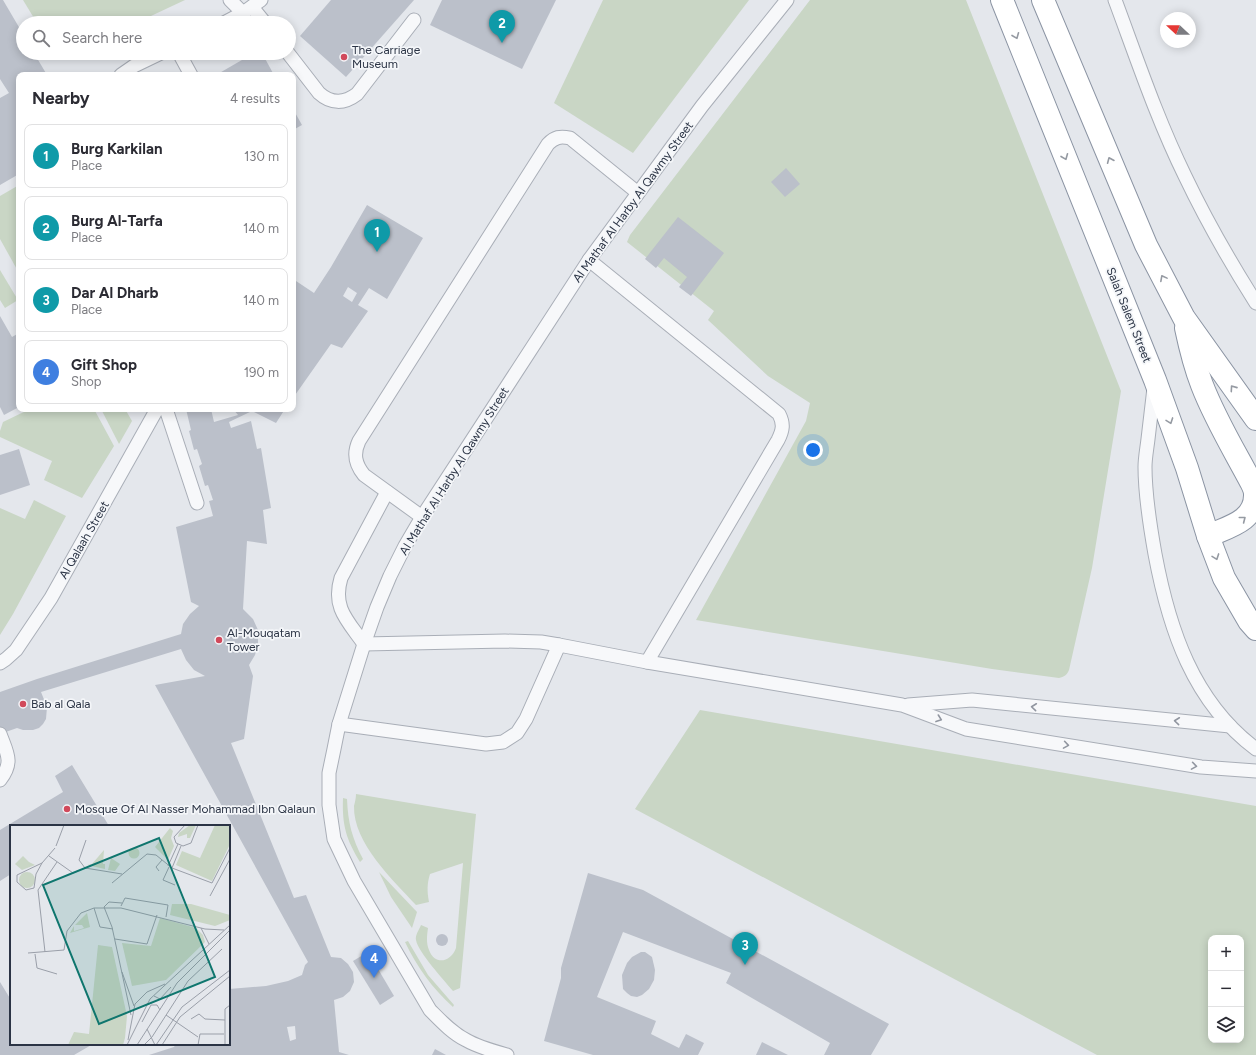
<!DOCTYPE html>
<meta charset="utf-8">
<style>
body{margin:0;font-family:Figtree,sans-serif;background:#f7f7f7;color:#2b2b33}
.controls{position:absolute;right:12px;bottom:12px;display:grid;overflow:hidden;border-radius:8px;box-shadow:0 2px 10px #0003}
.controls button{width:36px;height:36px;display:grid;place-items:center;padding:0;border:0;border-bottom:1px solid #e1e1e2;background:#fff;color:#2b2b33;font:20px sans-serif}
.compass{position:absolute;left:1160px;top:12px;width:36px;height:36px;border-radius:50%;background:#fff;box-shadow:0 2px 10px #0003;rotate:292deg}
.you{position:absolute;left:813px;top:450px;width:14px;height:14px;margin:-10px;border:3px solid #fff;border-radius:50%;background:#1a73e8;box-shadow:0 0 0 6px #1a73e833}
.badge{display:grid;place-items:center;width:26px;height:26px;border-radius:50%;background:#d1495b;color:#fff;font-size:13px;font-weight:700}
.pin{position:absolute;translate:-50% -33px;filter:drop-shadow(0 1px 2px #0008)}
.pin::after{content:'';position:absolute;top:21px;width:14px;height:12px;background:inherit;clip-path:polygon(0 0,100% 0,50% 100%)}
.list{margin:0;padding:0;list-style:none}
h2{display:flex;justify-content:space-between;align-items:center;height:52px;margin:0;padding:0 16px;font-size:17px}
h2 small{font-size:13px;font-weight:400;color:#7c7c81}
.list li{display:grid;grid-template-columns:26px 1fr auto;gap:12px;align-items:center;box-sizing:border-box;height:64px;margin:0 8px 8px;padding:0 8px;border:1px solid #e1e1e2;border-radius:8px}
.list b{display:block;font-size:15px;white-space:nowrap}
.list p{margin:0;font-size:13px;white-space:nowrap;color:#7c7c81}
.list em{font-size:13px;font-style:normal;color:#7c7c81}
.icon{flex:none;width:22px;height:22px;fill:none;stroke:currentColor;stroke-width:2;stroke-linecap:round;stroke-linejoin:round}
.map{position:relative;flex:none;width:1256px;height:1055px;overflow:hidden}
.search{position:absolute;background:#fff;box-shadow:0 2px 10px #0003;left:16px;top:16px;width:280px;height:44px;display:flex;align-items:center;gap:10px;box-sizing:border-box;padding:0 14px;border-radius:22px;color:#7c7c81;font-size:15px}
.panel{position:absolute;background:#fff;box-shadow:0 2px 10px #0003;left:16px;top:72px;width:280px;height:340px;border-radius:8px}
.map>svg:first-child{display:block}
.green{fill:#c9d6c5;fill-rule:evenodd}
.building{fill:#bbc0ca;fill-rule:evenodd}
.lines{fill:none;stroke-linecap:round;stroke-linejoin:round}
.lane-casing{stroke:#a9aeb7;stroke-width:15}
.highway-casing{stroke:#8b94a3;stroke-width:24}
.lane{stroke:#f7f8fa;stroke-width:13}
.highway{stroke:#fff;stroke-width:22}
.oneway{stroke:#959aa2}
.oneway2{stroke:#9196a0}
.poi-dot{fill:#d1495b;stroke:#f4f6f9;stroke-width:1.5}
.labels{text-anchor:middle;stroke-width:3.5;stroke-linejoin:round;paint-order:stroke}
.poi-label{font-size:12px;fill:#2b3445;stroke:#f4f6f9;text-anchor:start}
.street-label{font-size:12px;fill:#2b3445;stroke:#f4f6f9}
.inset-road{fill:none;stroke:#9a9fa9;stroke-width:1}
.view{fill:#0f766e;fill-opacity:0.15;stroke:#0f766e;stroke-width:2}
.inset-edge{fill:none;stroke:#2b3445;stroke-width:2}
</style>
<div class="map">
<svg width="1256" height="1055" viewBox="0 0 1256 1055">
<rect width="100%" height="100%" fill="#e4e7ec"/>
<!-- green -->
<g class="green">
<polygon points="23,0 185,0 136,23 37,23"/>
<polygon points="603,0 749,0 633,153 554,103"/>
<path d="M810,0H966L1121,391L1092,568L1069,670C1067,675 1064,677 1059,678L992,669L696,620L806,421L810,403L768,376L708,320L714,311L627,242L630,235Z"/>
<polygon points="19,185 19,273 0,239 0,196"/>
<polygon points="0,270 18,300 5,308 0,300"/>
<polygon points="30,409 94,409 114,446 82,498 44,480 52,461 0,437 0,431 3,422"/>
<polygon points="101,409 125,409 132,421 119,444"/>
<polygon points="34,500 66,516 13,614 0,635 0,508 25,519"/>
<path d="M700,710L1256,806V1055H1097L635,809ZM1211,938H1241V1040H1211Z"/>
<path d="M356,794L476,814L460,988L453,991C444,980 418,952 416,940C415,935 419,930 421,925L428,928C427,935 426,943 429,950C435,966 451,962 456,948L463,863L430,874C427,884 427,891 429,902L416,905C393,880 353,843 354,806C355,802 356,798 356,794Z"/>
<path d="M343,798L347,799C348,823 352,838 363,859L360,862C346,839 342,825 343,798Z"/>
<polygon points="379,872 417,912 412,928 391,897"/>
<path d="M408,941L428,975L454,1005L453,1007C432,988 417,967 405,942Z"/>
</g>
<!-- building -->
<g class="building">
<polygon points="0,0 3,0 23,34 23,53 34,53 47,75 19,75 19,174 0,185 0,98 9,93 0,79"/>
<polygon points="331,0 414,0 346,77 300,36"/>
<polygon points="442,0 556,0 522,69 430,25"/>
<polygon points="254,53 262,53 274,75 216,75"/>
<polygon points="293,109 302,125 293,130"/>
<polygon points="786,168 800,184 785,197 771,182"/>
<path d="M367,205L423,238L387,299L369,288L358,305L368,311L342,348L331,344L293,398V279L314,293L331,267ZM348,287L357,293L352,302L343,296Z"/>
<polygon points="678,217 724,253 691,296 679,287 687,277 664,258 656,268 645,259"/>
<polygon points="0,316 12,337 19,333 19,407 4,415 0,407"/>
<path d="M186,409H211L214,422L238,415L233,409H285L276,423L252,411L229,422L231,428L251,421L257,449L261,448L271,508L263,510L267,544L247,541L243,609L253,619L258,630V644L255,655L249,665L253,676L244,739L231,743L294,898L306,895L331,957L341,958L348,964L353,972L354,982L350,991L343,997L334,1000L339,1052L349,1055H149L174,1047L176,1044H229V989L266,986L288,981L302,975L305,965L308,962L155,685L205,676L194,670L186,660L181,649L41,692L47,707L46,719L43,724L39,728L33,730H23L17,728L0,734V692L37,679L181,634L183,624L190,614L199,606L191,602L176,527L213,516L209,501L213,500L208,485L205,486L199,466L202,464L197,449L194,450L189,431L191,430ZM295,1026L296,1039L290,1041L287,1027Z"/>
<polygon points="19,449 30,485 0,495 0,455"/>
<polygon points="72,765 109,826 11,826 11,874 0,881 0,830 63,792 55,776"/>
<polygon points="588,873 643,890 889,1024 871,1055 824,1055 830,1043 726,983 731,973 623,932 597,997 656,1021 651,1034 679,1048 686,1034 704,1043 698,1055 593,1055 544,1041 561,978 561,968"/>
<circle cx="442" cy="940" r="6"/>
<polygon points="368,952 394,996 380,1005 353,961"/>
<polygon points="641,952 645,952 652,957 655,970 654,980 649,989 642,995 637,997 631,996 627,993 623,989 622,975 627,963 632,957"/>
<polygon points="0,982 11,1000 11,1044 93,1044 74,1055 0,1055"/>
<polygon points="762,1042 788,1055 756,1055"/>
<polygon points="435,1049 446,1055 432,1055"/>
</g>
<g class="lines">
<!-- lane casing -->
<g class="lane-casing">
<g id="lane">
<polyline points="230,0 243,13"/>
<path d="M1115,0C1137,59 1157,119 1185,176C1206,220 1230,262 1256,303"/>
<polyline points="252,7 265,23"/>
<polyline points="224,23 243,13 261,0"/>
<polyline points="179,53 191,75"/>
<path d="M288,53L319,93C331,104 344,104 357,94L414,20"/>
<polyline points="121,75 134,66 161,53"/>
<path d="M589,260L779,414C784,424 783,430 778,440L647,662"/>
<path d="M1154,388C1152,405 1150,422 1148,439C1147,448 1145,458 1145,467C1145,496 1150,526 1155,554C1169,629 1193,702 1256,749"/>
<polyline points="166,409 197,503"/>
<path d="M387,492L341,578C332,608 348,621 364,644L505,641L541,642L559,645L647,662L902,705L966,729L1201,767L1256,771"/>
<path d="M422,517L364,475C355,464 353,454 359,441L548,144C555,137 560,136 570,138L638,193"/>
<polyline points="0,663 6,659 16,650 51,598 157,409"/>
<polyline points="908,705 972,700 1230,726"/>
<polyline points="339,724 486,744 503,742 517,733 526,719 559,645"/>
<path d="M0,734C7,753 14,762 0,780"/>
<path d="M507,1055C493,1051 478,1047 466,1040C452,1033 441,1021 430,1010L354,881L334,839L329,805V773L334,749L339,724L364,644L377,607L390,576L405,546L422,517L589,260L702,106L787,0"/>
</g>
</g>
<!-- highway casing -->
<g class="highway-casing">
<g id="highway">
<polyline points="1002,0 1155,380 1187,468 1208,536 1224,578 1249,621 1256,629"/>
<polyline points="1043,0 1146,245 1184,318 1256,419"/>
<path d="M1186,328C1190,347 1195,367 1202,385C1215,419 1234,450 1251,482C1253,486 1255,490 1255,494C1256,521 1228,527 1208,536"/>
</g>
</g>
<!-- lane -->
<use href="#lane" class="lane"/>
<!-- highway -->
<use href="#highway" class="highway"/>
</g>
<!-- one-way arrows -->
<defs><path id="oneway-chevron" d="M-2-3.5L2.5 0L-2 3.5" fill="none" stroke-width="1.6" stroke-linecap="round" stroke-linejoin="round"/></defs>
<g class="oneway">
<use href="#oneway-chevron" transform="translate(1016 36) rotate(68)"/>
<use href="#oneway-chevron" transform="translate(1065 157) rotate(68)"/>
<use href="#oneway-chevron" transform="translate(1110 160) rotate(-113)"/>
<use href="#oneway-chevron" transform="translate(1163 278) rotate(-118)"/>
<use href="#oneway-chevron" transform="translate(1233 388) rotate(-125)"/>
<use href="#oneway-chevron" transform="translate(1170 421) rotate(70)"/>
<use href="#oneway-chevron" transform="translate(1243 519) rotate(-38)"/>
<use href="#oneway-chevron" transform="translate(1216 557) rotate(70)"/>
</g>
<g class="oneway2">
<use href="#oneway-chevron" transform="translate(1034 707) rotate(-174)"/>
<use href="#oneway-chevron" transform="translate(939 719) rotate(20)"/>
<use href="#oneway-chevron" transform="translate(1177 721) rotate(-174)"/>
<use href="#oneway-chevron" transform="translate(1066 745) rotate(9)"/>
<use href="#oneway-chevron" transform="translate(1194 766) rotate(9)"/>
</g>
<!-- markers -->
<g class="poi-dot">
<circle cx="344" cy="57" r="4"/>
<circle cx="219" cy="640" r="4"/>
<circle cx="23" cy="704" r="4"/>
<circle cx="67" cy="809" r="4"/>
</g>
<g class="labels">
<!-- poi labels -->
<g class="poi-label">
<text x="352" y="54">The Carriage<tspan x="352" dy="14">Museum</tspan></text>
<text x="227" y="637">Al-Mouqatam<tspan x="227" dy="14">Tower</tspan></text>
<text x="31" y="708">Bab al Qala</text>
<text x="75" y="813">Mosque Of Al Nasser Mohammad Ibn Qalaun</text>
</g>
<!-- street labels -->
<g class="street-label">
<text transform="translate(633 202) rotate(-54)" y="4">Al Mathaf Al Harby Al Qawmy Street</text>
<text transform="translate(1129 315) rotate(68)" y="4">Salah Salem Street</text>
<text transform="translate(454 471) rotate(-58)" y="4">Al Mathaf Al Harby Al Qawmy Street</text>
<text transform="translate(84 540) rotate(-60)" y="4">Al Qalaah Street</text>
</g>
</g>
<!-- overview -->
<g transform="translate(10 825)">
<rect width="220" height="220" fill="#e4e7ec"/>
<path d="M180,0H186L180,13H177V9L168,12L169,8ZM205,0H220V19L202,56L166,40L172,26L190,33ZM160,3L163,6L161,13L164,21L158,35L145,22ZM118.5 28a5.5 5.5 0 1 1 11 0a5.5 5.5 0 1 1-11 0ZM94,25L93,39H95V44L77,40L82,39ZM13,31L19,37L25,40L12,45L5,39ZM101,33L110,39L105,46L98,45ZM9 55a8 8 0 1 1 16 0a8 8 0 1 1-16 0ZM181,79L220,90V95L205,101L160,90L162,79ZM77,88L80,102L60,108L64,101V106L74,103L72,100H65ZM150,93L186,103L193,110L195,117L156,155L122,161L112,118L141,121ZM88,120L102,122L117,191L115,213L113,220H58L64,207L79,209Z" fill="#c9d6c5"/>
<path class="inset-road" d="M175,0L164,12L166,18L173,21L181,18L188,0M76,15L69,35L75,43L112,49M46,21L54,0M39,31L63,48L68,46M32,38L26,49L24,63L16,65L7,57V50ZM32,38L45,23M158,41L168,19M159,42L153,55L165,60M162,43L171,21M149,46L146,42L152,35M102,58L137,29L146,30L162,43L202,58L220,23M200,71L220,34M112,78L99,77L94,82L102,102L121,190M111,81L115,73L158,80L156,92M84,83L90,102L103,104M191,103L199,119M105,114L137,119L147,90M35,127L28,65L47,37M18,128L54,125L57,106L71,88L84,83H111L195,104L214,105M25,129L27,143L47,149M112,147L124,181M144,171L150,174L161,162M156,190L188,212M181,194L189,189L195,194L215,195M132,197L141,180H147L150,185M137,204L145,220M118,215L125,179L137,167L155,159M117,220L140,174L220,100M127,220L167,158L220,105M134,220L142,212L178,156L212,124M146,220L172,182L220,145M152,220L170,192L220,151M188,220L190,209H214M215,220V184L220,180"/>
<path class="view" d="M149,13L205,152L89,199L33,60Z"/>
<rect width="220" height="220" class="inset-edge"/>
</g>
</svg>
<div class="controls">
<button>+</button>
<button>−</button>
<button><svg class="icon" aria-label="layers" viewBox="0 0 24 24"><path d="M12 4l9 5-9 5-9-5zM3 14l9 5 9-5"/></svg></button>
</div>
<svg class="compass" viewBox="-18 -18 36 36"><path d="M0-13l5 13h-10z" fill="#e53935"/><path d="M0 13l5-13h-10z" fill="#7c7c81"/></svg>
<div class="you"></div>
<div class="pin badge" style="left:377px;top:252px;background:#0f9aa8">1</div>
<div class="pin badge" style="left:502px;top:43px;background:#0f9aa8">2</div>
<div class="pin badge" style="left:745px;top:965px;background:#0f9aa8">3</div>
<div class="pin badge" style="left:374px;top:978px;background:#3f7fe0">4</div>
<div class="search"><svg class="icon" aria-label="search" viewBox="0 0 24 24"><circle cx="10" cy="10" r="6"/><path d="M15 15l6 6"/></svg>Search here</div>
<section class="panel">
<h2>Nearby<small>4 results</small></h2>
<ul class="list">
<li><span class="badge" style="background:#0f9aa8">1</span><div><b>Burg Karkilan</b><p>Place</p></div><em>130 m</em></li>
<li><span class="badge" style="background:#0f9aa8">2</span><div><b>Burg Al-Tarfa</b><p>Place</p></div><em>140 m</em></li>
<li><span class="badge" style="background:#0f9aa8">3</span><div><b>Dar Al Dharb</b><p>Place</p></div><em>140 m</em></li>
<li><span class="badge" style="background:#3f7fe0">4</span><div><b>Gift Shop</b><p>Shop</p></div><em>190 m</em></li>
</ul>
</section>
</div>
